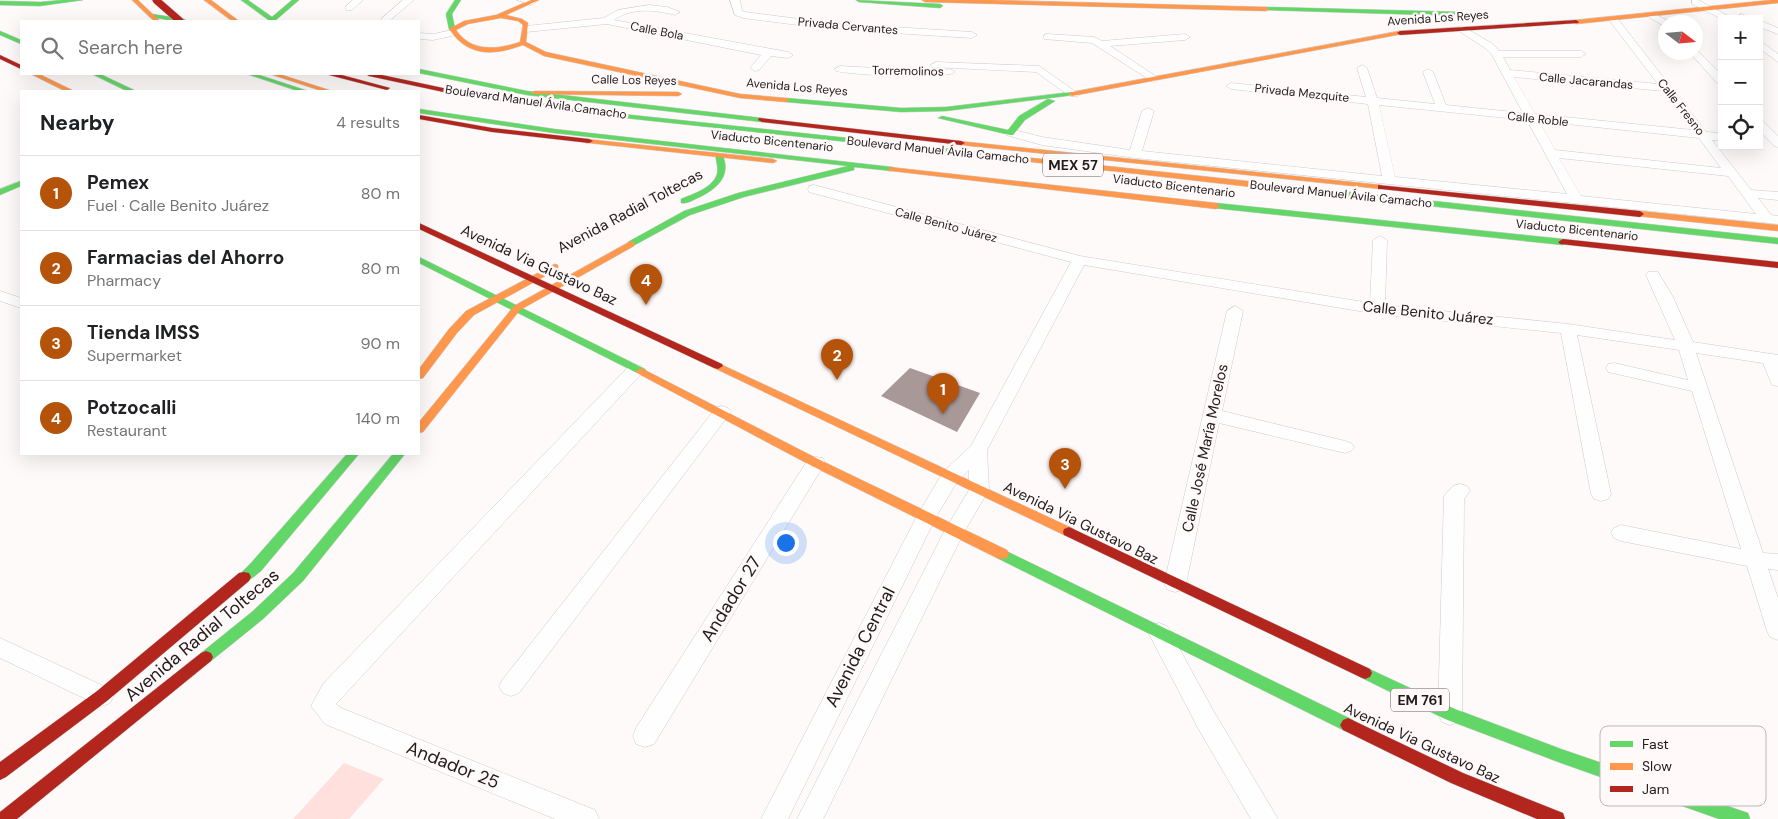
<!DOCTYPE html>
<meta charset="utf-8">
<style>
body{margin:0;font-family:"DM Sans",sans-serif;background:#f6f6f6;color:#202124}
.controls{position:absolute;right:15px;top:15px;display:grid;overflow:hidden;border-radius:0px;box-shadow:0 5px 20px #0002}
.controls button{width:45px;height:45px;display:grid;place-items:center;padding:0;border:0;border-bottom:1px solid #e0e0e0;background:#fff;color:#202124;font:25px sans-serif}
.compass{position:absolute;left:1658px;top:15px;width:45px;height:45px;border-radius:50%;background:#fff;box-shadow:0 5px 20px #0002;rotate:106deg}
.you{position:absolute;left:785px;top:542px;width:18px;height:18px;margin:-12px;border:4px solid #fff;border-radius:50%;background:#1a73e8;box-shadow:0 0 0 8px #1a73e833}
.badge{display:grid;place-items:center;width:32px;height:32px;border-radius:50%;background:#b45309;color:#fff;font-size:16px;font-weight:700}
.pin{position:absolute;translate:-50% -41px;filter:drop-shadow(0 1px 2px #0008)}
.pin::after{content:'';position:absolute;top:26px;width:18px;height:15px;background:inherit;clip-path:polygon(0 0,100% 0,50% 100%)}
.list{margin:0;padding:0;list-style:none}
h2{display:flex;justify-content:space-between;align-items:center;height:65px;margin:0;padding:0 20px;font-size:21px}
h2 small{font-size:16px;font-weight:400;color:#757577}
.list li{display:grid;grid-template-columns:32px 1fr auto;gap:15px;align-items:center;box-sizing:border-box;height:75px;padding:0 20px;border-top:1px solid #e0e0e0}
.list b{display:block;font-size:19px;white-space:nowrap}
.list p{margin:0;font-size:16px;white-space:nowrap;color:#757577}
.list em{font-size:16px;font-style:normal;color:#757577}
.icon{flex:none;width:28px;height:28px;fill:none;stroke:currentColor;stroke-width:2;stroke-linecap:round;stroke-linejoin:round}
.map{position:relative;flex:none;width:1778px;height:819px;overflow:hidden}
.search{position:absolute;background:#fff;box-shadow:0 5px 20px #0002;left:20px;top:20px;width:400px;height:55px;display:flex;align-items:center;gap:12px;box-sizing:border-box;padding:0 18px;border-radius:0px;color:#757577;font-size:19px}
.panel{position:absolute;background:#fff;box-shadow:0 5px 20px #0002;left:20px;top:90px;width:400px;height:365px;border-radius:0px}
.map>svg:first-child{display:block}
.green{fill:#ffe0dd}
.building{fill:#a99898}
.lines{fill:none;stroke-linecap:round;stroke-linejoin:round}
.street-casing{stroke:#cfcaca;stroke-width:1}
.fast-casing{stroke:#cfcaca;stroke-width:1}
.slow-casing{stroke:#cfcaca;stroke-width:1}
.jam-casing{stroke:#cfcaca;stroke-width:1}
.street{fill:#fffefe;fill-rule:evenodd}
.fast{fill:#63d668;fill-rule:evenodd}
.slow{fill:#ff974d;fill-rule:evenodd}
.jam{fill:#b3261e;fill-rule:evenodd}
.jam-bridge-casing{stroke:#c9c0bf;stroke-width:8;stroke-linecap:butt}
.jam-bridge{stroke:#b3261e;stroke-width:7}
.labels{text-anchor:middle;stroke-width:5;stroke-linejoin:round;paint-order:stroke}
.far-street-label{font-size:12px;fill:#211c1c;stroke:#fff9f9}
.shield{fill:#fff9f9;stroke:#645e5e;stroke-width:1}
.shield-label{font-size:14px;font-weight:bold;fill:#211c1c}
.street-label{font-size:15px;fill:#211c1c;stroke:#fff9f9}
.near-street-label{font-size:18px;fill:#211c1c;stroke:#fff9f9}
.key{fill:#fff9f9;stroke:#bcb7b7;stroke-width:1}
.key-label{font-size:14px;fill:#211c1c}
</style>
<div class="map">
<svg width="1778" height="819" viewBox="0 0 1778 819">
<rect width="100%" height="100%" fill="#fefafa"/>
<!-- green -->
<polygon class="green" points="344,763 384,779 349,819 293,819"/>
<!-- building -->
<polygon class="building" points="910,368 980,393 957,432 881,396"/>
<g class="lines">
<!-- street casing -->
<g class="street-casing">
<g id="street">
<polygon points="353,0 363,0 352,10 346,10 346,6"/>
<polygon points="403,0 414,0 389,21 381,21 382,18"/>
<polygon points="517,0 534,0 536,2 531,5"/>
<polygon points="730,0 740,0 742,11 745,12 830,23 972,32 977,35 972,38 830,29 743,18 735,15"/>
<polygon points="1692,0 1698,0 1734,19 1722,19 1692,4"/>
<path d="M649,5L667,7L680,12L675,15C655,10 632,7 614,20L788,52L793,55L788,58L771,56L759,70L755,71L750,68L761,55L607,24L526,32L521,29L526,26L604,18L618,10Z"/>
<polygon points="1653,13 1670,22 1666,22 1666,27 1650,18 1648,16"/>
<polygon points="1742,14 1752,19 1739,19 1739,15"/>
<path d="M1614,17L1617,18L1706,132L1722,133V141L1712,140L1751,190L1778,192V200L1758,198L1771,215L1778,216V224L1135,158L1042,145L1006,135L1004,133L1010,129L1042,137L1130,150L1142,111L1148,108L1154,111L1142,151L1382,176L1368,104L1231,89L1226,86L1231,83L1366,97L1357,68L1362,65L1367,68L1377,98L1435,104L1423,72L1428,69L1433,72L1446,105L1523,113L1492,55L1485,48L1459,31L1457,29L1462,26L1493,44L1499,51H1581L1586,54L1581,57H1503L1510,70L1658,84L1609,20ZM1514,77L1663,91L1693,130L1535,114ZM1379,105L1527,120L1567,194L1395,177ZM1539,121L1699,138L1721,168L1555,150ZM1559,158L1728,176L1756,214L1581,196Z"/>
<polygon points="1759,20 1778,28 1778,34 1759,27"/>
<polygon points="453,30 458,33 456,35 433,40 419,39 419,33 433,34"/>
<polygon points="1047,34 1094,37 1102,41 1185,34 1190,37 1185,40 1110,46 1157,77 1158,79 1153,82 1092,43 1044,39 1044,35"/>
<polygon points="1759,40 1778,54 1778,62 1759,48"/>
<polygon points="1696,49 1722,75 1722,85 1718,84 1691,54 1690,52 1696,52"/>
<polygon points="936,62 1039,66 1079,94 1078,96 1070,96 1036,72 932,67 931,65"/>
<path d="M840,66L931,71L950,69L955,72C946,80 852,75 836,71L835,69Z"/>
<polygon points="1759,120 1763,121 1778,136 1778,147 1774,146 1759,130"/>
<polygon points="814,185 1080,256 1370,303 1373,240 1380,236 1387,240 1385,305 1568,324 1675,340 1646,275 1648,272 1658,272 1673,297 1693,342 1778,355 1778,386 1772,385 1763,363 1696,353 1763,553 1778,554 1778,570 1768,569 1778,598 1778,640 1770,637 1767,631 1747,566 1621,541 1614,538 1611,533 1614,528 1621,525 1741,549 1692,391 1608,372 1606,368 1608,364 1614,363 1688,380 1679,350 1577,335 1611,494 1608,499 1601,501 1594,499 1591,494 1561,333 1377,314 1084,265 987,450 989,490 964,532 823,819 797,819 945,530 969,490 969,470 957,482 936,517 788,819 761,819 917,516 943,472 971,446 1071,262 809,192 808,189 809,186"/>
<polygon points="0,291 21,298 21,308 0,301"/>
<polygon points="1235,306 1243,311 1222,411 1345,441 1351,443 1354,447 1351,451 1345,453 1219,423 1186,584 1182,590 1175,592 1168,590 1164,584 1227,311"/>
<polygon points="635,365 641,366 643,370 641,374 336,704 341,708 595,810 599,819 555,819 325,724 311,706 323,684 629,366"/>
<polygon points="722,406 728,408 731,412 728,416 519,693 511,696 503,693 499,686 503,679 716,408"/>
<polygon points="816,457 823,458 825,463 654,744 645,747 636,744 633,736 636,728 809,458"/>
<polygon points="1460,484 1467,486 1470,491 1464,499 1462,714 1458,722 1450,725 1442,722 1438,714 1444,496 1453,486"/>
<polygon points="1159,623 1167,626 1214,712 1278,819 1251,819 1198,728 1148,632 1151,626"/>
<polygon points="0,638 110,689 114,696 110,703 102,706 94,703 0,658"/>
</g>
</g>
<!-- fast casing -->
<g class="fast-casing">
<g id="fast">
<polygon points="63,0 83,0 40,6 0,5 0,1 40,2"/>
<polygon points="241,0 248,0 272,17 292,0 299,0 276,20 277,21 270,21"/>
<polygon points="455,0 461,0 452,14 455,29 452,31 449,29 446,14"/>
<polygon points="856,0 940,4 943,6 940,8 859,2"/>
<polygon points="1266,7 1463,12 1466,14 1463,16 1264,10 1264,8"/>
<polygon points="152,14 184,19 187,21 174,21 150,17 149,16"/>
<polygon points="0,31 21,40 21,44 0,35"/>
<polygon points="419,69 527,91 762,118 766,120 762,122 527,95 419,73"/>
<polygon points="92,74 100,74 136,91 127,91"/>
<polygon points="247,74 256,74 308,91 298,91"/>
<polygon points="1072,92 1074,93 1074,95 946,111 901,112 786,102 782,100 786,98 901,108 946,107"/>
<polygon points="1048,99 1055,101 1025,120 1013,135 1010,135 938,118 942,116 1008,130 1019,116"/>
<polygon points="419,109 554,129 892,167 896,169 892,171 854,167 854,170 744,197 690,215 631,247 628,246 628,242 684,211 738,193 848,166 554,133 419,113"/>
<polygon points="594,111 970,151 974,153 970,155 597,115 594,115"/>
<path d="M716,154H722C732,175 718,188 700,197C693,200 688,204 681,203V199C693,194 713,188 717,174C719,167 715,160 716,154Z"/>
<polygon points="21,181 21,186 0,195 0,189"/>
<polygon points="1322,189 1778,238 1778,244 1319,194 1319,190"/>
<polygon points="1216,203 1563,239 1568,242 1563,245 1213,208 1213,204"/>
<polygon points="419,257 645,369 646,371 645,373 637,373 419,263"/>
<path d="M347,454H359L261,571C254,576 248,584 239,581L237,577L251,563Z"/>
<polygon points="393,454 405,454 303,581 263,619 211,661 206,663 201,661 199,657 201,653 253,611 293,573"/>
<polygon points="1002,549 1353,720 1356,725 1353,730 1348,732 1343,730 997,558 995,554 997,550"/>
<polygon points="1365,667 1455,709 1561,749 1742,811 1748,813 1750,819 1719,819 1561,763 1445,719 1360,677 1358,673 1360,669"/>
</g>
</g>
<!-- slow casing -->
<g class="slow-casing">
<g id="slow">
<polygon points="132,0 138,0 160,21 154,21"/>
<polygon points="204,0 211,0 239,21 232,21"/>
<path d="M531,0H539L506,15L522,19L528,23L526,42L546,52L740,94L786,98L790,100L786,102L740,98L544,56L523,45C493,56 468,57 449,29L464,21L496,15ZM501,18L518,21L523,25L520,42C496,50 471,52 456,30L468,24Z"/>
<polygon points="922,0 991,0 1266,7 1269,9 1266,11 925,2"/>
<polygon points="1771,0 1778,0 1778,3 1576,24 1573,22 1576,20"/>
<polygon points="1400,31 1402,32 1402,34 1072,96 1068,94 1072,92"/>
<polygon points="31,74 39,74 74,91 65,91"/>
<polygon points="270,74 279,74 332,91 322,91"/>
<polygon points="535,91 678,92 682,94 678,96 533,94 531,93"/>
<polygon points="586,139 773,159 777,161 773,163 589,143 586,143"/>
<polygon points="958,141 1381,185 1385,187 1381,189 961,145 957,143"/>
<polygon points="967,151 1322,189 1326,192 1322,195 970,155 967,155"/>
<polygon points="889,167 1216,203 1220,206 1216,209 892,171 889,171"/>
<polygon points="1640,211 1778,225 1778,231 1637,216 1636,214"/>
<polygon points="631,241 634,242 634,246 520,310 423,432 419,433 419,422 514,306"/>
<polygon points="555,264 558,265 558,269 474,315 457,333 423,378 419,379 419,369 449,329 466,311"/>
<polygon points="718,363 1074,529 1075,532 1074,535 1069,537 1064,535 714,368 713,366 714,364"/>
<polygon points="641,368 820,460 1007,550 1009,554 1007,558 1002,559 997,558 812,466 637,373 636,371"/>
</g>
</g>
<!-- jam casing -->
<g class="jam-casing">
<g id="jam">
<polygon points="1576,20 1579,22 1578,23 1400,35 1397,33 1400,31"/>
<polygon points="0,55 21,65 21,69 0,59"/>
<polygon points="328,74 338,74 390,88 387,90 329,75"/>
<polygon points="366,74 377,74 462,92 597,111 601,113 597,115 462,96 369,76"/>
<polygon points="419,115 492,128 589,139 593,141 589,143 492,132 419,119"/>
<polygon points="759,118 961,141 965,143 961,145 762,122 758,120"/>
<polygon points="1378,185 1640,211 1644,214 1640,217 1381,189 1378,189"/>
<polygon points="419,223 722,364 723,366 718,369 714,368 419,229"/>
<polygon points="1563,239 1778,262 1778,268 1560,244 1558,242"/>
<polygon points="1069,527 1370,669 1372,673 1370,677 1365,679 1360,677 1064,535 1063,532 1064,529"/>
<polygon points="244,572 249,573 251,577 249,581 107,701 6,777 0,780 0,762 97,691 239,573"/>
<polygon points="206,651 211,653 213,657 211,661 17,819 0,819 0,812 201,653"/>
<polygon points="1348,718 1463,773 1563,813 1565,819 1537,819 1451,783 1343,730 1340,725 1343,720"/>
</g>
</g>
<!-- street -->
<use href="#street" class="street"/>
<!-- fast -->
<use href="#fast" class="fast"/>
<!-- slow -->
<use href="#slow" class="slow"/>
<!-- jam -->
<use href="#jam" class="jam"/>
<!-- jam-bridge casing -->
<g class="jam-bridge-casing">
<polyline id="jam-bridge" points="156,0 180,21"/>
</g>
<!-- jam-bridge -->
<use href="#jam-bridge" class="jam-bridge"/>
</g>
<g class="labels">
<!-- far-street labels -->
<g class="far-street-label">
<text transform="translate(1438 18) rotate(-4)" y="4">Avenida Los Reyes</text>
<text transform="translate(848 26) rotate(5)" y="4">Privada Cervantes</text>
<text transform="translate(657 31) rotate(11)" y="4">Calle Bola</text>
<text transform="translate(908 71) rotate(1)" y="4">Torremolinos</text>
<text transform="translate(634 80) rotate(1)" y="4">Calle Los Reyes</text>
<text transform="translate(1586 81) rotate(5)" y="4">Calle Jacarandas</text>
<text transform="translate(797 87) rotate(5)" y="4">Avenida Los Reyes</text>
<text transform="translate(1302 93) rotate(6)" y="4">Privada Mezquite</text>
<text transform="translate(536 102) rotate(8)" y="4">Boulevard Manuel Ávila Camacho</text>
<text transform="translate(1681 107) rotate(52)" y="4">Calle Fresno</text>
<text transform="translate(1538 119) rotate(6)" y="4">Calle Roble</text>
<text transform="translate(772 141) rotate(6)" y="4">Viaducto Bicentenario</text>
<text transform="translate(938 150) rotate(6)" y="4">Boulevard Manuel Ávila Camacho</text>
<text transform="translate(1174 186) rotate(7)" y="4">Viaducto Bicentenario</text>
<text transform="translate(1341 194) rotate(6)" y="4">Boulevard Manuel Ávila Camacho</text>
<text transform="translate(946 225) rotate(15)" y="4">Calle Benito Juárez</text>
<text transform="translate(1577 230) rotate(6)" y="4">Viaducto Bicentenario</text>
</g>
<!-- shield labels -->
<g class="shield">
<rect x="1043" y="153.5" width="60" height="23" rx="4"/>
<rect x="1391" y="688.5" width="58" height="23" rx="4"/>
</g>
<g class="shield-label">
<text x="1073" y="170">MEX 57</text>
<text x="1420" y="705">EM 761</text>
</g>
<!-- street labels -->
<g class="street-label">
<text transform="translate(630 211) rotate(-28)" y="5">Avenida Radial Toltecas</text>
<text transform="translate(539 265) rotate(25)" y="5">Avenida Via Gustavo Baz</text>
<text transform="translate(1428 313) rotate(6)" y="5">Calle Benito Juárez</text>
<text transform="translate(1205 448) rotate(-78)" y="5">Calle José María Morelos</text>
<text transform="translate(1081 523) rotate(26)" y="5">Avenida Via Gustavo Baz</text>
<text transform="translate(1422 743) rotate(25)" y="5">Avenida Via Gustavo Baz</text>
</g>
<!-- near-street labels -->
<g class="near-street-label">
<text transform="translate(731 599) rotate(-58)" y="6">Andador 27</text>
<text transform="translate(202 635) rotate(-40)" y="6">Avenida Radial Toltecas</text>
<text transform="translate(860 647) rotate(-63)" y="6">Avenida Central</text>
<text transform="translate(453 765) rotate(22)" y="6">Andador 25</text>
</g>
</g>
<!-- legend -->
<rect x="1600" y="726" width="166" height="80" rx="8" class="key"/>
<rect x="1610" y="741" width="23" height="6" fill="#63d668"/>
<rect x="1610" y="763" width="23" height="7" fill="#ff974d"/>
<rect x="1610" y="786" width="23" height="6" fill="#b3261e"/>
<g class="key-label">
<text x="1642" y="749">Fast</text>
<text x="1642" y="771">Slow</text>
<text x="1642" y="794">Jam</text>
</g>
</svg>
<div class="controls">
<button>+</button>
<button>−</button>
<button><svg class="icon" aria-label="locate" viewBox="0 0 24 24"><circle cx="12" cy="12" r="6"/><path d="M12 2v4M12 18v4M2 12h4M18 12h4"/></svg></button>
</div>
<svg class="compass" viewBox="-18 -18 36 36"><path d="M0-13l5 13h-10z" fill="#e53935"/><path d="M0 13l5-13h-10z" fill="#757577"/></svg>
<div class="you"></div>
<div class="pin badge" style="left:943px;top:414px">1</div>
<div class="pin badge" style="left:837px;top:380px">2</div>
<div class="pin badge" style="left:1065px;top:489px">3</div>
<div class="pin badge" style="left:646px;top:305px">4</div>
<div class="search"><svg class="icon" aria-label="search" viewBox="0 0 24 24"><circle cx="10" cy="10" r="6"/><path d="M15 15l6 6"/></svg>Search here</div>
<section class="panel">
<h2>Nearby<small>4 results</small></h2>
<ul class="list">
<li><span class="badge">1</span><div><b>Pemex</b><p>Fuel · Calle Benito Juárez</p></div><em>80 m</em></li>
<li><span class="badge">2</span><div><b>Farmacias del Ahorro</b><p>Pharmacy</p></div><em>80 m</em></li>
<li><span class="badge">3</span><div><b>Tienda IMSS</b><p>Supermarket</p></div><em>90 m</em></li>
<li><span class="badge">4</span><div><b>Potzocalli</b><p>Restaurant</p></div><em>140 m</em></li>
</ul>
</section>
</div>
